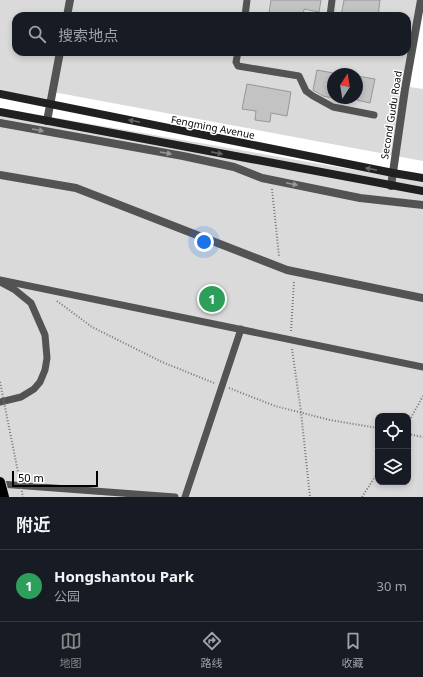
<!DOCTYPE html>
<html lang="zh">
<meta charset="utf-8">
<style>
body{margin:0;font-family:"Noto Sans","Noto Sans SC",sans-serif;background:#242831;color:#f1f3f6}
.controls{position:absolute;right:12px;bottom:12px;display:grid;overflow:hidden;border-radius:8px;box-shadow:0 2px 6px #0003}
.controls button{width:36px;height:36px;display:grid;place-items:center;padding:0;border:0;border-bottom:1px solid #363941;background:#171b24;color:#f1f3f6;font:20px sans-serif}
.compass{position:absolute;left:327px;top:68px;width:36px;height:36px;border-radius:50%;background:#171b24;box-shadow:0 2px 6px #0003;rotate:12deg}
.scale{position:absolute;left:12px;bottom:10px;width:86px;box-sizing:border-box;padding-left:4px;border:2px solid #000;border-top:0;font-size:11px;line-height:14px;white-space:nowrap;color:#000;-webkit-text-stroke:3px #fff;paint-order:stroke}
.you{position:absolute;left:204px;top:242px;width:14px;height:14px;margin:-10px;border:3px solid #fff;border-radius:50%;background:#1a73e8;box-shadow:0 0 0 6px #1a73e833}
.badge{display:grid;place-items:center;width:26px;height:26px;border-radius:50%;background:#858687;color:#fff;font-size:13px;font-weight:700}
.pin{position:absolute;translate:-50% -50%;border:2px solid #fff;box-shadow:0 1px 4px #0006}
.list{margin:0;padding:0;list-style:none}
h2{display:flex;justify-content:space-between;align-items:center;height:52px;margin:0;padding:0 16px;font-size:17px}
h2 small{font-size:13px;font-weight:400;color:#9ea1a6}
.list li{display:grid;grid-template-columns:26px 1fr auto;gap:12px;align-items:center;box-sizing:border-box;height:72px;padding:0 16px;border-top:1px solid #363941}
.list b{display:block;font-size:15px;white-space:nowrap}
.list p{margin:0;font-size:13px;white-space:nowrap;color:#9ea1a6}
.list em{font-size:13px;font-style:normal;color:#9ea1a6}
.icon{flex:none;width:22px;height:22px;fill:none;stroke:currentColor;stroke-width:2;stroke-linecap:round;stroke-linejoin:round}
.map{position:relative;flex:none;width:423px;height:497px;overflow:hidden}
.search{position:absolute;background:#171b24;box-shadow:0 2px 6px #0003;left:12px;right:12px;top:12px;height:44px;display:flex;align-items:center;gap:10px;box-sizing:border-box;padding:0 14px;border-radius:12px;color:#9ea1a6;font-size:15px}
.sheet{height:124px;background:#171b24}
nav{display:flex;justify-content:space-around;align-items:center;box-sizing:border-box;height:56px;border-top:1px solid #363941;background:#171b24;font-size:11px;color:#9ea1a6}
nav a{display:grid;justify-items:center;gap:2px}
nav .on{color:#858687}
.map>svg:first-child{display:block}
.green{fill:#dadada;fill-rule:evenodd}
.building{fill:#c3c3c3;stroke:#979797}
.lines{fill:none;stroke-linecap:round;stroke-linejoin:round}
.path{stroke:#757575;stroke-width:2;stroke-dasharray:1 2;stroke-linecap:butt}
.service{stroke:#535353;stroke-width:7}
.minor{stroke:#535353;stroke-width:8}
.tertiary{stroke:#535353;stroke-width:8}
.secondary{stroke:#202020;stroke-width:8}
.primary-bridge-casing{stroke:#dbdbdb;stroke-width:12;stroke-linecap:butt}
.path-bridge{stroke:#757575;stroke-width:2;stroke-dasharray:1 2;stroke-linecap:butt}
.primary-bridge{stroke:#000;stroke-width:10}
.oneway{fill:#636363}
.oneway2{fill:#989898}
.labels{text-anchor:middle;stroke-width:3;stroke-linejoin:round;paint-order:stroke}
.street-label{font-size:10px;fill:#000;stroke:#fff}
</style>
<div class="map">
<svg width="423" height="497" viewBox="0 0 423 497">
<rect width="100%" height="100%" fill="#fff"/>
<!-- green -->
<g class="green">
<path d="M0,0H422L410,87L423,89V161L53,92L50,104L0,94ZM16,16H407V52H16ZM333,74H357V98H333Z"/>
<path d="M0,108L423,182V497H0ZM378,416H408V482H378Z"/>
</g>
<!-- building -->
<g class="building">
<polygon points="271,0 321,0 319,12 304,9 303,16 285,16 269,13"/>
<polygon points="344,0 380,0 378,16 341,16"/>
<polygon points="317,70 333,73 333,98 323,96 313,90"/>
<polygon points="357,76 375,79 370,103 357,100"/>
<polygon points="247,84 291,92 287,116 271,113 270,122 255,120 256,111 242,109"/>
</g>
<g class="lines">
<!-- path -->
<g class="path">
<polyline points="272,189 279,256"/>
<polyline points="57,301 92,327 162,362 214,383"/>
<polyline points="291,331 294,281"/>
<polyline points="292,349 301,412 310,497"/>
<polyline points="229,388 275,406 330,420 378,428"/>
<polyline points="408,423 423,396"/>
<polyline points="408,434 423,437"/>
<polyline points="362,497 378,472"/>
</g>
<!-- service -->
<g class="service">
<polyline points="245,16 247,0"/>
<polyline points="330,16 332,0"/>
<polyline points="238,52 236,62 238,66 299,76 306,91 313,96 333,107 374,115"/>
<polyline points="0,280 423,367"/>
<polyline points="0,402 21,397 34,389 40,382 45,370 47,358 45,335 31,303 15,290 2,283"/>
<polyline points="0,484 175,497"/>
<polyline points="185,497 241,329"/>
</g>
<!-- minor -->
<g class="minor">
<polyline points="67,16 70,0"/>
<polyline points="47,121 60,52"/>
<polyline points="0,175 76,188 287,270 423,298"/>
<polyline points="391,186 405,89 421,0"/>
</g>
<!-- tertiary -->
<polyline class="tertiary" points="0,123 183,156 234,167 262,178 360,198 423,205"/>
<!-- secondary -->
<g class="secondary">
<polyline points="0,94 393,173 423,178"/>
<polyline points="0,112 423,191"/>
</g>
<!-- primary-bridge casing -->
<g class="primary-bridge-casing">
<polyline id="primary-bridge" points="0,482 4,497"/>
</g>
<!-- path-bridge -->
<polyline class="path-bridge" points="0,382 23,497"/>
<!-- primary-bridge -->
<use href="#primary-bridge" class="primary-bridge"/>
</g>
<!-- one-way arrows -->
<defs><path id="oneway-solid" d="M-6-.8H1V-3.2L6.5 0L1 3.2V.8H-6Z"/></defs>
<g class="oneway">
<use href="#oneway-solid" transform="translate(134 121) rotate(-169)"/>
<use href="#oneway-solid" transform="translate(217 153) rotate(11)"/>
<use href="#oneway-solid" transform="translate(371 169) rotate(-169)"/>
</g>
<g class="oneway2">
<use href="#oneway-solid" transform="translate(38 130) rotate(10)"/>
<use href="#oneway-solid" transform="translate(166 153) rotate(10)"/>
<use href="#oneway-solid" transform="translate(292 184) rotate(12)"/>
</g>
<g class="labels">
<!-- street labels -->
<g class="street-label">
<text transform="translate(391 115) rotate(-81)" y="4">Second Gudu Road</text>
<text transform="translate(213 127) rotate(11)" y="4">Fengming Avenue</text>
</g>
</g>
</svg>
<div class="controls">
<button><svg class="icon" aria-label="locate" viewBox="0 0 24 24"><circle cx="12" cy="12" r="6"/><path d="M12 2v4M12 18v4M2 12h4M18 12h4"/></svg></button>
<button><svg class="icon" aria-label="layers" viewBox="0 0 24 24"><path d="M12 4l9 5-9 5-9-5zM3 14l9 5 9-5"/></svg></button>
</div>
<svg class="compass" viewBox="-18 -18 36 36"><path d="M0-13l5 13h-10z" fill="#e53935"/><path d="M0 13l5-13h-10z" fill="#9ea1a6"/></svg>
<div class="scale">50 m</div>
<div class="you"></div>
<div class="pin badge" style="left:212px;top:299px;background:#2e9e5b">1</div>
<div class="search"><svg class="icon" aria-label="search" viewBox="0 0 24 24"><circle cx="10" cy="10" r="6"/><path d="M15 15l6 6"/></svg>搜索地点</div>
</div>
<section class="sheet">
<h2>附近<small></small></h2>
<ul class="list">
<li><span class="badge" style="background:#2e9e5b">1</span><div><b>Hongshantou Park</b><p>公园</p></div><em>30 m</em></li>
</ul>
</section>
<nav>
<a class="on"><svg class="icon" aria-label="map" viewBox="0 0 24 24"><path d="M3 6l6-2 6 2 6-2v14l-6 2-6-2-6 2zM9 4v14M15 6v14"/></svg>地图</a>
<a><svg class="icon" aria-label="directions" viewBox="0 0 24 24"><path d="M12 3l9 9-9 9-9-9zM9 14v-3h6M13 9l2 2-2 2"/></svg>路线</a>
<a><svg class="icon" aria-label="saved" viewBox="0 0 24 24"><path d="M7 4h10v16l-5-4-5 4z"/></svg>收藏</a>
</nav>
